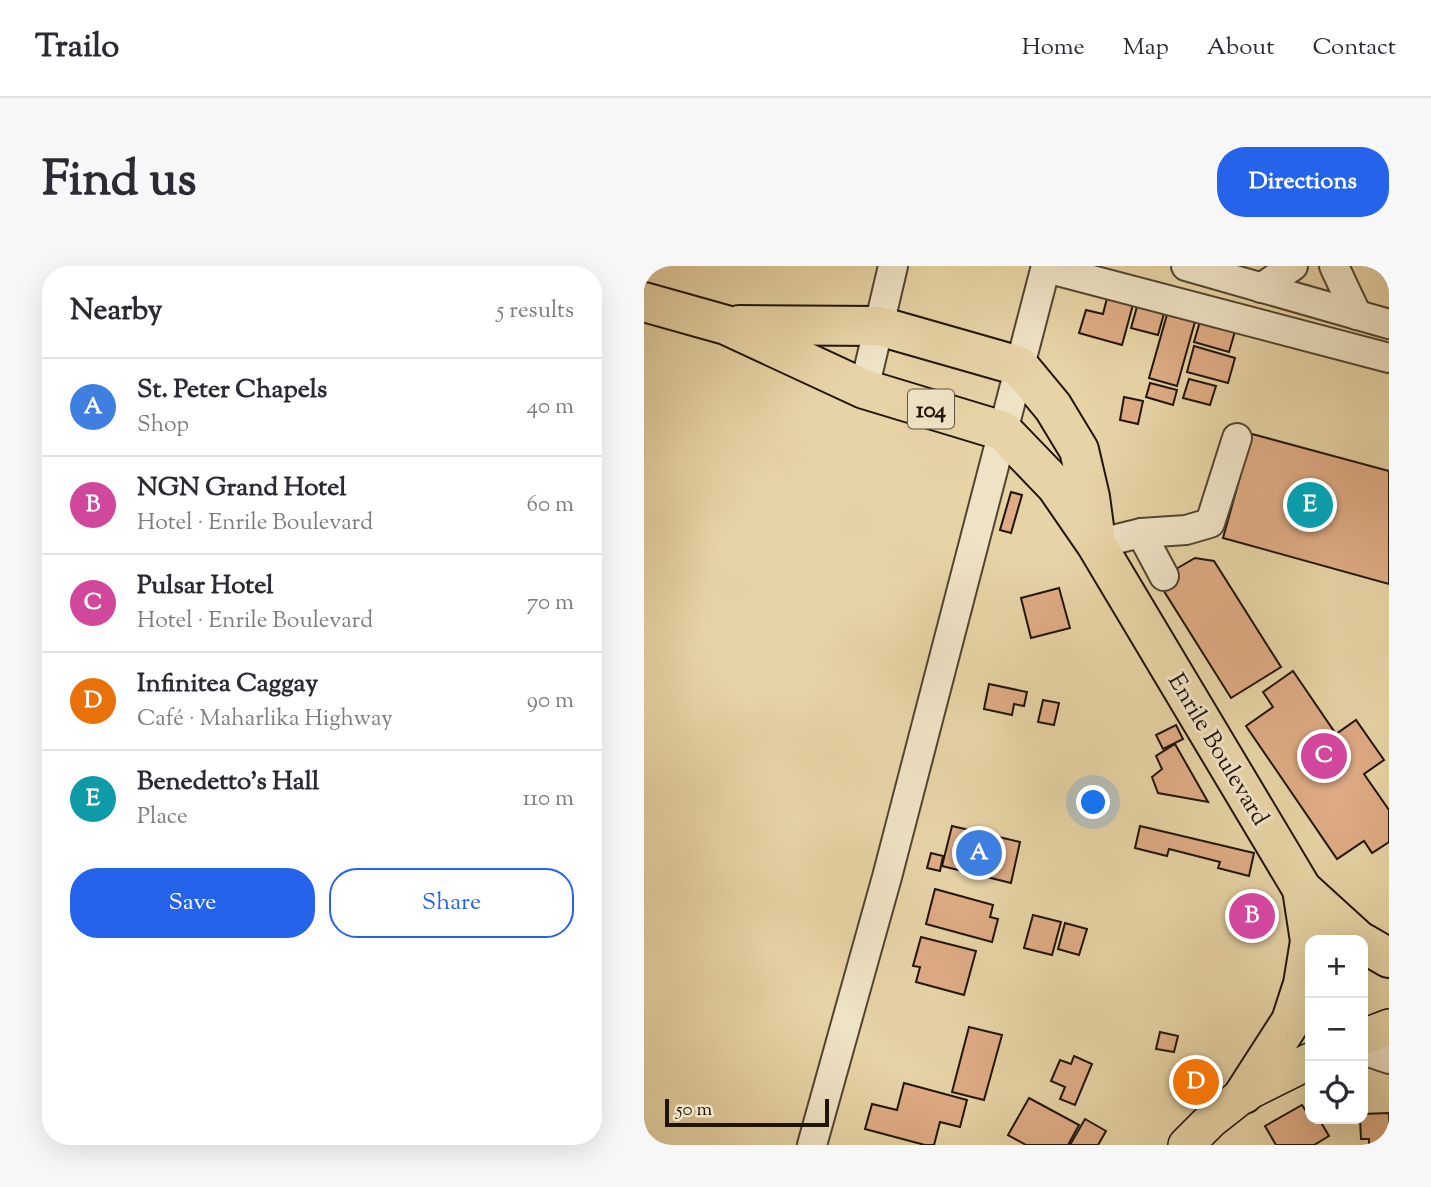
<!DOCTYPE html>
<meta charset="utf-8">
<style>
body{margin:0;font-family:"Sorts Mill Goudy",serif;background:#f7f7f7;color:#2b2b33}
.controls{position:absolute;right:21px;bottom:21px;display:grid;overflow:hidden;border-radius:14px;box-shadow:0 7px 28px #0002}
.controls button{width:63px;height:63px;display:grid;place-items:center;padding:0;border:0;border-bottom:2px solid #e1e1e2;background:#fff;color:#2b2b33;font:35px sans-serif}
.scale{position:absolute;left:21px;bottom:18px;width:164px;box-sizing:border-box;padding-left:7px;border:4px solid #20140a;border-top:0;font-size:19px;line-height:24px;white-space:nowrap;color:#20140a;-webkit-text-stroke:5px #efe3c5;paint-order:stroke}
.you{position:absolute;left:450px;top:537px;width:24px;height:24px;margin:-18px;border:5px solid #fff;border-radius:50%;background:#1a73e8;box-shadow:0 0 0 10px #1a73e833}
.badge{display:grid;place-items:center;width:46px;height:46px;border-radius:50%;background:#2563eb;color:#fff;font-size:23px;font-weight:700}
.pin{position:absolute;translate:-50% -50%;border:4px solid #fff;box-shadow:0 2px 7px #0006}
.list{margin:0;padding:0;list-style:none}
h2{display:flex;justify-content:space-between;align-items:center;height:91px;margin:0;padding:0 28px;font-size:30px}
h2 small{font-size:23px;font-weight:400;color:#7c7c81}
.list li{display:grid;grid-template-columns:46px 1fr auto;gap:21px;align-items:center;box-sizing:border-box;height:98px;padding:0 28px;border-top:2px solid #e1e1e2}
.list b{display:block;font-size:26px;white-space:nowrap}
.list p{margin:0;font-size:23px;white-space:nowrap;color:#7c7c81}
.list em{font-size:23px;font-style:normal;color:#7c7c81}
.actions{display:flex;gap:14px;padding:21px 28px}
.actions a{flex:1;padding:16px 0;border:2px solid #2563eb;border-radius:28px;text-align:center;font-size:24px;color:#2563eb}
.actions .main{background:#2563eb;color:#fff}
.icon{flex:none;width:38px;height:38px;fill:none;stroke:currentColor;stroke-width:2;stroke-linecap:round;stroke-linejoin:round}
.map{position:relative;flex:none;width:745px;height:879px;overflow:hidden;border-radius:28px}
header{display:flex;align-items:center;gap:42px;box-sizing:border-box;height:98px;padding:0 35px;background:#fff;border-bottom:2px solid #e1e1e2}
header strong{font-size:33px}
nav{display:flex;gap:38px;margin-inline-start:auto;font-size:24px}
.intro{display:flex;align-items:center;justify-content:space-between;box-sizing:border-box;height:168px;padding:0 42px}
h1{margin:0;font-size:49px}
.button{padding:18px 32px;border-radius:28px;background:#2563eb;color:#fff;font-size:24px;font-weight:700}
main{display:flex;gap:42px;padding:0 42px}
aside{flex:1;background:#fff;border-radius:28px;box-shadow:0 7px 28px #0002}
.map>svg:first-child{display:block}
.building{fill:#dfac85;stroke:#20140a;stroke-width:2}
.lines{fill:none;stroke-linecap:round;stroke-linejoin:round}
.minor-casing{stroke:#524431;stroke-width:32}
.major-casing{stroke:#20140a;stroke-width:38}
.highway-casing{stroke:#20140a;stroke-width:42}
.minor{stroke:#efe3c5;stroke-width:28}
.major{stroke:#e7d4a6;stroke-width:35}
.highway{stroke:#e7d4a6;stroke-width:38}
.labels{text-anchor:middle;stroke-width:6;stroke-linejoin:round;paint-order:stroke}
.shield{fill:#efe3c5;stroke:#5e5242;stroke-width:2}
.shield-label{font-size:23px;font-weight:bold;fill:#20140a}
.street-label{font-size:24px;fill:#20140a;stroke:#efe3c5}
</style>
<header>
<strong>Trailo</strong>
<nav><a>Home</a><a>Map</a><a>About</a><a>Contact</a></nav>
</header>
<div class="intro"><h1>Find us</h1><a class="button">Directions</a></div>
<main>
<aside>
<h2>Nearby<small>5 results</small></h2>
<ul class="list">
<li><span class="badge" style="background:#3f7fe0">A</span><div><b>St. Peter Chapels</b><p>Shop</p></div><em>40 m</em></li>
<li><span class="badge" style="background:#d1479c">B</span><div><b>NGN Grand Hotel</b><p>Hotel · Enrile Boulevard</p></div><em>60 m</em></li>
<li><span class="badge" style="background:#d1479c">C</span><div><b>Pulsar Hotel</b><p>Hotel · Enrile Boulevard</p></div><em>70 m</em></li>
<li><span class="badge" style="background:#e8710a">D</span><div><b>Infinitea Caggay</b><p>Café · Maharlika Highway</p></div><em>90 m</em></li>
<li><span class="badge" style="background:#0f9aa8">E</span><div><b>Benedetto's Hall</b><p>Place</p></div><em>110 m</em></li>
</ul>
<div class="actions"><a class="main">Save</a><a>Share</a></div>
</aside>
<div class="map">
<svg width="745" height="879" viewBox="0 0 745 879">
<rect width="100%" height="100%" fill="#e7d4a6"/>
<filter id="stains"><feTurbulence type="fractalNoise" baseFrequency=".00286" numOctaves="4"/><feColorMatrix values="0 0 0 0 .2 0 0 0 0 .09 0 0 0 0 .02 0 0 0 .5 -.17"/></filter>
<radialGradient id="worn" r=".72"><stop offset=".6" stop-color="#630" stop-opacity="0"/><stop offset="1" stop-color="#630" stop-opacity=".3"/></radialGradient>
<!-- building -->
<g class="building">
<polygon points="464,28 490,35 478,79 435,67 442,44 459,48"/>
<polygon points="494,37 521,44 514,69 487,62"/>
<polygon points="524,45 552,52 533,120 505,112"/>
<polygon points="557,52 592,62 585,86 550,76"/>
<polygon points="550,80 591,92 584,117 543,106"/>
<polygon points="545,113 572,120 566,139 539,132"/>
<polygon points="506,117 533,124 529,139 502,131"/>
<polygon points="480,131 499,135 494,158 476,154"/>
<polygon points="608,168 745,205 745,318 579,272"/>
<polygon points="367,226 378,229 367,267 356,264"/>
<polygon points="551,292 570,295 637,401 587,432 513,314"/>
<polygon points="415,322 426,362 387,372 377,332"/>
<polygon points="649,405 692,468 712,454 740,494 720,508 745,544 745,576 728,587 720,575 693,593 602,460 629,441 619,426"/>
<polygon points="345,418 383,426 380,440 370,438 368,449 340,443"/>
<polygon points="399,434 415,437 410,459 394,456"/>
<polygon points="532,459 539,473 519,483 512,469"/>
<polygon points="531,478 564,536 514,527 508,511 518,503 512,490"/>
<polygon points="308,560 376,576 367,617 298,600"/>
<polygon points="496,560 610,587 605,610 574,602 576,596 525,583 523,590 491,582"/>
<polygon points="287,587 299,590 296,605 283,602"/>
<polygon points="291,623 349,639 346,651 354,653 348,676 282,658"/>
<polygon points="389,649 417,656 408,689 380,682"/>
<polygon points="421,657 443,663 435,689 414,683"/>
<polygon points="277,671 332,685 320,729 272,716 276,701 269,700"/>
<polygon points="325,761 358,769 340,834 308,826"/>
<polygon points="516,766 534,770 530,786 512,783"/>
<polygon points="430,790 448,798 431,839 416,833 421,821 407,815 416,794 427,798"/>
<polygon points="260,817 323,834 316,861 296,856 290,879 281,879 221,863 228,838 253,844"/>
<polygon points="385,832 435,859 424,879 382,879 364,869"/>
<polygon points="658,839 669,856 675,853 685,870 670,879 632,879 621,860"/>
<polygon points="745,847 745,879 725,879 725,873 717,873 716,853 719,853 719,848"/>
<polygon points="441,853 462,865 454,879 426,879"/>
</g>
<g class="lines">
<!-- minor casing -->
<g class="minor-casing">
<g id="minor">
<polyline points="542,0 745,58"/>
<polyline points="690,0 713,49"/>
<polyline points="402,2 745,92"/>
<polyline points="617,22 649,0"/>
<polyline points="220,123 249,0"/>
<polyline points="497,267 520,310"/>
<polyline points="452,278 497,267 542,264 566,257 593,172"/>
<polyline points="719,784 745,793"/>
<polyline points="168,879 243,611 402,0"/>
</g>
</g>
<!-- major casing -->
<g class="major-casing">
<g id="major">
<polyline points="719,771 745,761"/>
<polyline points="542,879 567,854 600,828 666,795"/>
</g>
</g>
<!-- highway casing -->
<g class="highway-casing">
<g id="highway">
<polyline points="0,36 82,59 220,123 359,165 412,220 452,278 658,623 714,674"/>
<polyline points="95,59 235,60 375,100 409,141 435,184 446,231 451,268"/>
<polyline points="719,677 745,692"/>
<polyline points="600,828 647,755 659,718 666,675 658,623"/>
</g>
</g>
<!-- minor -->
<use href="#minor" class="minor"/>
<!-- major -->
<use href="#major" class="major"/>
<!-- highway -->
<use href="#highway" class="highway"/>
</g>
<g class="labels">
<!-- shield labels -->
<rect class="shield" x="264" y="123.5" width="46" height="39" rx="5"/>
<g class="shield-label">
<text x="287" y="151">104</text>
</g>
<!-- street labels -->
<g class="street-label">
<text transform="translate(575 483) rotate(59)" y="8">Enrile Boulevard</text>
</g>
</g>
<rect width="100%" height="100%" filter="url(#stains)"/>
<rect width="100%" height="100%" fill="url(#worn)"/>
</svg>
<div class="controls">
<button>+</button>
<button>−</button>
<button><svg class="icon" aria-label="locate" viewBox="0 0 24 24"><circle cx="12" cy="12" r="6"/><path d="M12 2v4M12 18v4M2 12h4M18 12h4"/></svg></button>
</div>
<div class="scale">50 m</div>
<div class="you"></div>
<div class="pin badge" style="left:335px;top:587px;background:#3f7fe0">A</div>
<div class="pin badge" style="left:608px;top:650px;background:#d1479c">B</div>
<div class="pin badge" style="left:680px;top:490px;background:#d1479c">C</div>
<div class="pin badge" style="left:552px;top:816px;background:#e8710a">D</div>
<div class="pin badge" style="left:666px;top:239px;background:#0f9aa8">E</div>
</div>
</main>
